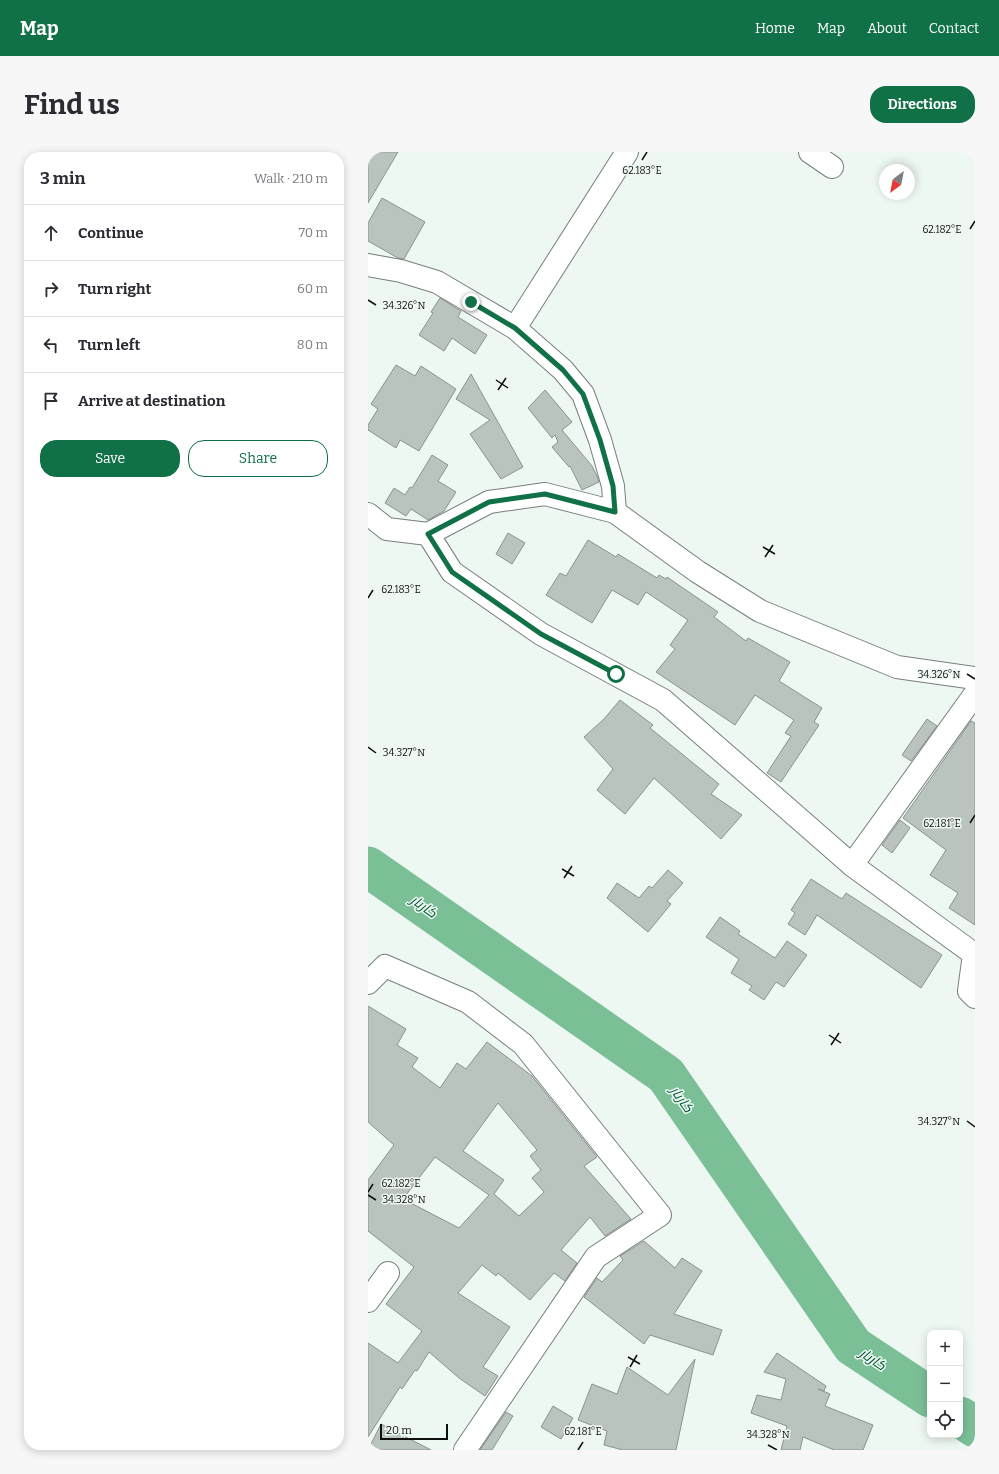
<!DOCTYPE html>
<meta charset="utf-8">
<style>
body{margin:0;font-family:Bitter,Cairo,serif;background:#f7f7f7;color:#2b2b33}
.controls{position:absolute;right:12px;bottom:12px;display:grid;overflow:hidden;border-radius:8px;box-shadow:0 2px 10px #0003}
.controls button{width:36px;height:36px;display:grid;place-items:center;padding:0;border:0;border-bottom:1px solid #e1e1e2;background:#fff;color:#2b2b33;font:20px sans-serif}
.compass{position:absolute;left:511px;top:12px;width:36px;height:36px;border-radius:50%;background:#fff;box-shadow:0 2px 10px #0003;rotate:212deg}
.scale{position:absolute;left:12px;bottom:10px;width:68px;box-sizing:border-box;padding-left:4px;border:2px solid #0d100e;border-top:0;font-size:11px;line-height:14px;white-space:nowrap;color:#0d100e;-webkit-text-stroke:3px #eef8f2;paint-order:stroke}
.stop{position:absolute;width:12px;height:12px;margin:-9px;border:3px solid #107046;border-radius:50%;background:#fff}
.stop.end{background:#107046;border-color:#fff;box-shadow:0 1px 4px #0008}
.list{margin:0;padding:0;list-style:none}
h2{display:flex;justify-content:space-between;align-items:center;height:52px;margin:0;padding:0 16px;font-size:17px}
h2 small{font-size:13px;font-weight:400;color:#7c7c81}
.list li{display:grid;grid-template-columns:26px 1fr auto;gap:12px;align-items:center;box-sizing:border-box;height:56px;padding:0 16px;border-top:1px solid #e1e1e2}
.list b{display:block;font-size:15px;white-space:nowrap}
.list em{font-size:13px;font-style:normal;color:#7c7c81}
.actions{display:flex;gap:8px;padding:12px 16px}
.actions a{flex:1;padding:9px 0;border:1px solid #107046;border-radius:16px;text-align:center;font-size:14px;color:#107046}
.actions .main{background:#107046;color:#fff}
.icon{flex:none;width:22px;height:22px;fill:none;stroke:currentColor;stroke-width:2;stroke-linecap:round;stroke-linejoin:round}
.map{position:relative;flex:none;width:607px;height:1298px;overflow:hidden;border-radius:16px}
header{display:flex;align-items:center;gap:24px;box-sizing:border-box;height:56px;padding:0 20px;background:#107046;color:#fff}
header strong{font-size:19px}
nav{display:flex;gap:22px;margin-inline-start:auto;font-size:14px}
.intro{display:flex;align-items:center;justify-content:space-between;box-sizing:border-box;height:96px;padding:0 24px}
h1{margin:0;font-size:28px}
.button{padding:10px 18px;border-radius:16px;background:#107046;color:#fff;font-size:14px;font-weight:700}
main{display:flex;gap:24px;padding:0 24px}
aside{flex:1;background:#fff;border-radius:16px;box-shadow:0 2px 10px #0003}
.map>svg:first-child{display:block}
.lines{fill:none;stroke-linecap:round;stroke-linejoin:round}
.river{stroke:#7bbf97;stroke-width:41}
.building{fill:#bac4be;stroke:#8a938d;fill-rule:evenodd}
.minor-casing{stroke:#777f7a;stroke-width:24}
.minor{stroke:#fff;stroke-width:22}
.route{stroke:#107046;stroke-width:5}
.ticks{fill:none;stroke:#0d100e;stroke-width:1.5}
.labels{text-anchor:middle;stroke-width:3;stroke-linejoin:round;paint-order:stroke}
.water-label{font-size:14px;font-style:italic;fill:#005935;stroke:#eef8f2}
.ticks-label{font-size:10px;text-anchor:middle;fill:#0d100e;stroke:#eef8f2;stroke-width:3;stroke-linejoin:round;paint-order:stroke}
</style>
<header>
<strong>Map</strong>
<nav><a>Home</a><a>Map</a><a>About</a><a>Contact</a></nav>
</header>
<div class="intro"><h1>Find us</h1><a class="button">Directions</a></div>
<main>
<aside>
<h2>3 min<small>Walk · 210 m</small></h2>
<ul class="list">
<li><svg class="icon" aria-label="ahead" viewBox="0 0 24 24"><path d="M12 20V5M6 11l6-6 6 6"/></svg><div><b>Continue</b></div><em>70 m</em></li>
<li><svg class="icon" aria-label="right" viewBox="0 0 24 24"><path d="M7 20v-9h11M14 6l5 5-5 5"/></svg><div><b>Turn right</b></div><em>60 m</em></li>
<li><svg class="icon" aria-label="left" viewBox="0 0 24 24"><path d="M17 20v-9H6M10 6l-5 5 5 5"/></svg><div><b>Turn left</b></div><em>80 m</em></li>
<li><svg class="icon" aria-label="arrive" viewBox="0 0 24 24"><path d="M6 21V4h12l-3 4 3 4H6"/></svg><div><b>Arrive at destination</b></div></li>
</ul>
<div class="actions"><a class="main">Save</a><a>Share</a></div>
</aside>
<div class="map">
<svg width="607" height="1298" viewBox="0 0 607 1298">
<rect width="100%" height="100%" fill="#eef8f2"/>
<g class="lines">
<!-- river -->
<g class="river">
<polyline points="0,715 298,923 485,1194 562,1245"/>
<polyline points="592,1265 607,1275"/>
</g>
</g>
<!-- building -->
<g class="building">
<polygon points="0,0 30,0 0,51"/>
<polygon points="14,46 57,70 36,107 30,106 0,89 0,71"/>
<polygon points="72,146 93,159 90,165 119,183 107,202 84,186 76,199 51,183 65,161 63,160"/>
<polygon points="28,213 47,224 53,214 88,237 51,299 32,288 28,296 0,278 0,273 10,257 3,252"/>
<polygon points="103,222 155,315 133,327 102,282 122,268 88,247"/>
<polygon points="177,238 204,270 194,278 224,314 229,324 231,330 214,338 202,314 201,315 184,295 190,290 187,283 184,286 160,256"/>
<polygon points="64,303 80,313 70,329 88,340 76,359 60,368 43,357 38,364 17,351 26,336 37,343 42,335 44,336"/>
<polygon points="140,381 157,391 144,412 128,402"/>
<polygon points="220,388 248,405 250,402 289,426 291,423 298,427 299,425 350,460 346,465 378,489 380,486 422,510 411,529 454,556 446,570 451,573 413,630 399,621 423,584 417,581 426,568 387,543 367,573 288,520 307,497 302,493 320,468 278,440 270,453 244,438 224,471 178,443 192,421 198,424"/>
<polygon points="252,548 285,573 282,576 351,632 343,642 374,663 353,687 286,626 257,662 229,638 245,617 216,585 236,567"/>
<polygon points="559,567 569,574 543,609 534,603"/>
<polygon points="603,569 607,571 607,773 581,756 590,741 562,723 578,698 535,666"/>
<polygon points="532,668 542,676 524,701 514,693"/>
<polygon points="300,718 315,731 299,749 303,752 280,780 239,746 249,731 271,746 281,734 284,736"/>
<polygon points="443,727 474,747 478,741 574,803 553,836 449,763 437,783 420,772 427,761 423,758"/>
<polygon points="352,765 372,779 370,782 407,806 419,789 439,803 416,835 408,830 396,848 381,838 384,834 363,821 371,807 338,785"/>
<path d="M0,854L38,877L29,893L50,906L44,915L72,936L89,911L98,917L119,890L164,924L229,1005L216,1014L263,1067L237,1084L222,1065L193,1098L209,1111L197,1129L186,1121L162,1148L130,1121L128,1124L114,1113L90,1141L142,1175L115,1215L130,1224L117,1244L91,1226L61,1200L49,1219L47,1218L34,1237L32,1235L0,1285V1191L30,1211L54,1179L18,1152L46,1115L0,1079V1028L26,993L0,970ZM130,951L169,998L162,1004L173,1018L164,1026L176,1040L151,1064L126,1042L136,1028L95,999ZM67,1005L121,1043L91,1076L35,1047Z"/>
<polygon points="276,1089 307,1116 314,1106 334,1119 306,1162 354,1178 345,1203 282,1183 276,1192 216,1145 229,1126 234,1130 255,1108 252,1104"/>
<polygon points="409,1201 458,1234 456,1239 450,1237 462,1242 457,1254 505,1273 495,1298 466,1298 435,1285 432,1298 413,1298 419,1274 383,1261 389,1243 413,1248 418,1227 396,1220"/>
<polygon points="327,1207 308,1298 255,1298 236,1293 239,1279 210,1268 224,1232 249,1242 259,1215 300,1243"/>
<polygon points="185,1254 205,1266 193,1287 173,1275"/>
<polygon points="138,1260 145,1264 124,1298 112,1298"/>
<polygon points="13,1272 63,1298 0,1298"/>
</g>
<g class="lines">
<!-- minor casing -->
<g class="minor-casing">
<g id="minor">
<polyline points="442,0 464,15"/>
<polyline points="0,113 33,119 69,130 147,176 195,218 215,242 232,288 245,334 247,360"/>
<polyline points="147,176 259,0"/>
<polyline points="0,362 19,377 60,382 84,420 173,482 295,548 484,713 606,802 601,839 607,845"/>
<polyline points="60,382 121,350 177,342 247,360 330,420 392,459 529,515 607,526"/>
<polyline points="484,713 607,542"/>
<polyline points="0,831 17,814 100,850 155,892 292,1063 228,1105 97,1298"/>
<polyline points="0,1149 20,1121"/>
</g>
</g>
<!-- minor -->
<use href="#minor" class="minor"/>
</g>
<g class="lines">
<!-- route -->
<polyline class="route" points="103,150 147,176 195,218 215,242 232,288 245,334 247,360 177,342 121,350 60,382 84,420 173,482 248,522"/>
</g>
<!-- ticks -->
<path class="ticks" d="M274,8L279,0M602,77L607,69M0,148L8,153M128,228L140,236M130,238L138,226M395,395L407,402M397,405L405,393M0,446L5,438M599,522L607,527M0,595L8,601M602,671L607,663M194,717L206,724M196,726L204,714M461,883L473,891M463,893L471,881M599,969L607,975M0,1040L5,1032M0,1043L8,1048M260,1205L272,1212M262,1215L269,1203M400,1293L409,1298M210,1298L215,1290"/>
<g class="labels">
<!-- water labels -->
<g class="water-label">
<text transform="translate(56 754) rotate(35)" y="5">کاربار</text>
<text transform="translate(314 947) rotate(55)" y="5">کاربار</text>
<text transform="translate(505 1207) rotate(34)" y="5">کاربار</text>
</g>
</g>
<g class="ticks-label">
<text x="274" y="22">62.183°E</text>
<text x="574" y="81">62.182°E</text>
<text x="36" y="157">34.326°N</text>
<text x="33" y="441">62.183°E</text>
<text x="571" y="526">34.326°N</text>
<text x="36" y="604">34.327°N</text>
<text x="574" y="675">62.181°E</text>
<text x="571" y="973">34.327°N</text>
<text x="33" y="1035">62.182°E</text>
<text x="36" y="1051">34.328°N</text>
<text x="215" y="1283">62.181°E</text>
<text x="400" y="1286">34.328°N</text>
</g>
</svg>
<div class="controls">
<button>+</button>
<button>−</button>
<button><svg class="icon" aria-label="locate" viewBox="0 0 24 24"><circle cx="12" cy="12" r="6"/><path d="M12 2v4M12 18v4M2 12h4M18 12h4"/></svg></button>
</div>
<svg class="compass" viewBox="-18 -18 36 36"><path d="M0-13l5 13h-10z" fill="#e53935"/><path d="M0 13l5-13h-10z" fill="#7c7c81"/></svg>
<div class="scale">20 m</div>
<div class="stop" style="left:248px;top:522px"></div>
<div class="stop end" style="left:103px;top:150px"></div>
</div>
</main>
